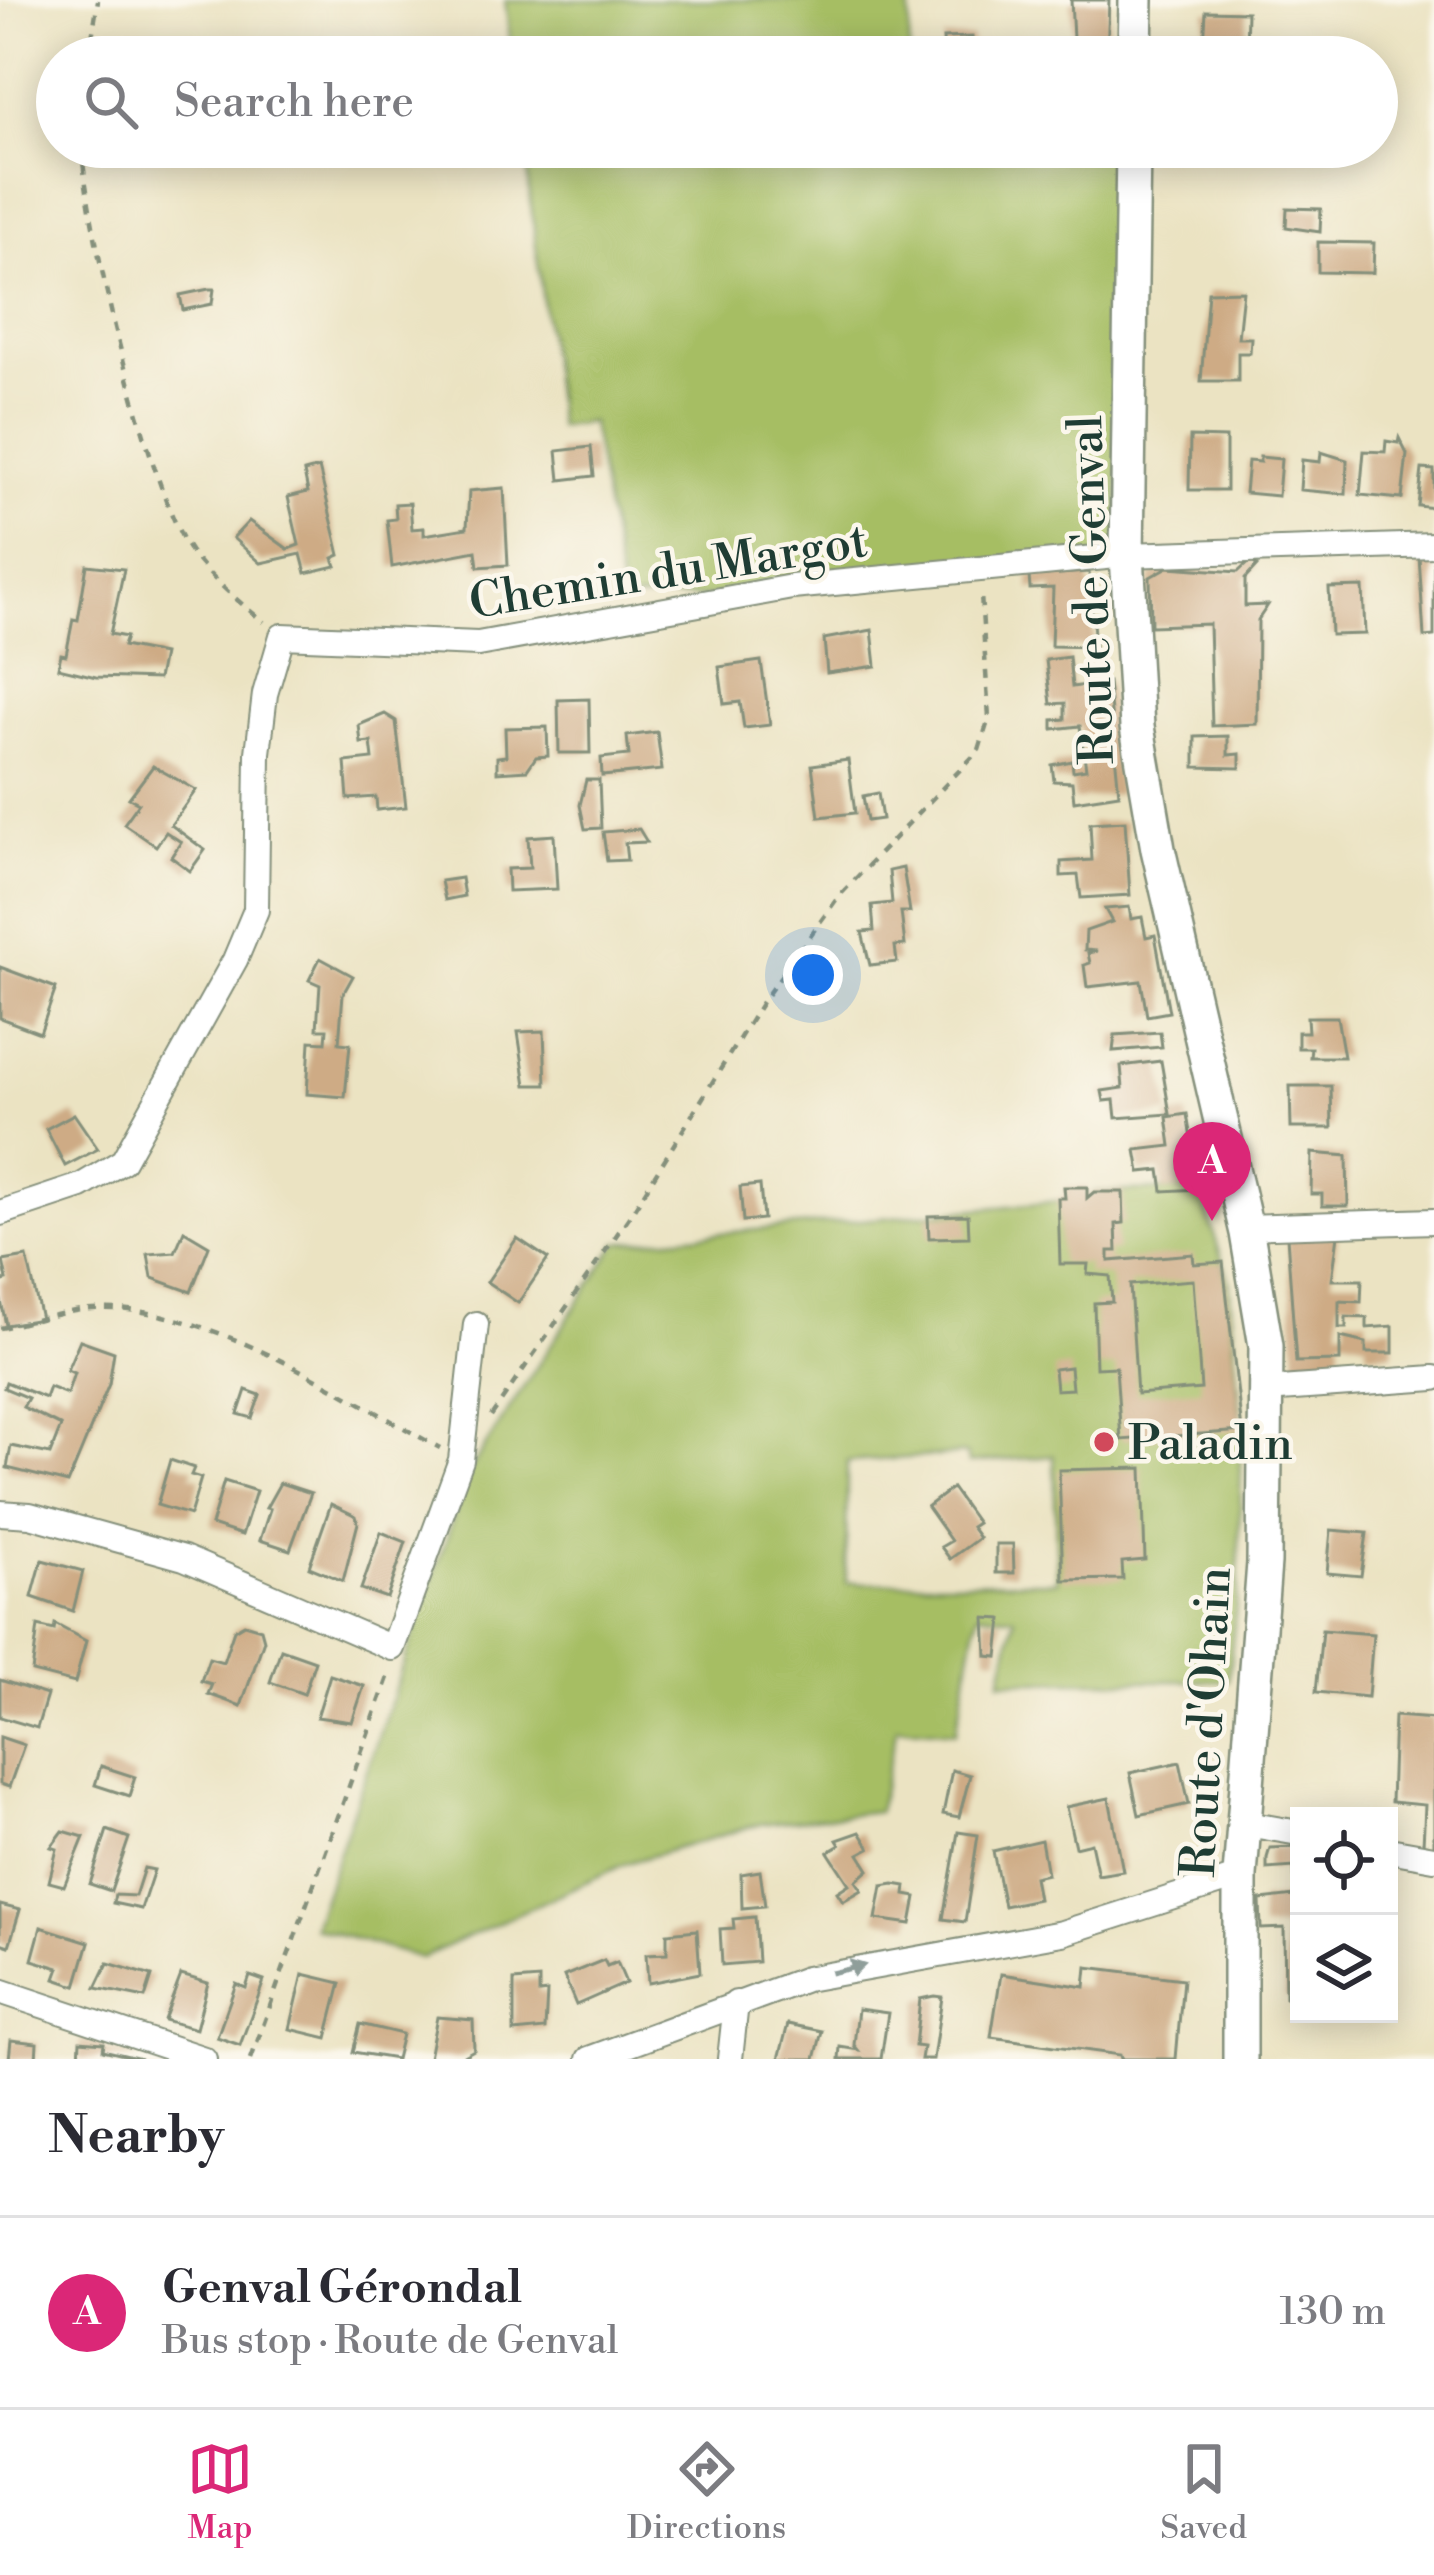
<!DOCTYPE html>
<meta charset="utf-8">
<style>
body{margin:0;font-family:"Libre Bodoni",serif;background:#f2f2f3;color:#2b2b33}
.controls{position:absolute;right:36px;bottom:36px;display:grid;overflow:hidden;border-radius:0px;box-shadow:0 6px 30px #0003}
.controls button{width:108px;height:108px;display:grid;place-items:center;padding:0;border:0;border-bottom:3px solid #e1e1e2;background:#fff;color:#2b2b33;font:60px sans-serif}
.you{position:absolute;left:813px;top:975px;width:42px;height:42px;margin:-30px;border:9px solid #fff;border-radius:50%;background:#1a73e8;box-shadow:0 0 0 18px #1a73e833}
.badge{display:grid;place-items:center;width:78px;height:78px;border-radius:50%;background:#db2777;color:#fff;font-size:39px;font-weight:700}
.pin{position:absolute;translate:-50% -99px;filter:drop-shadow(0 3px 6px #0008)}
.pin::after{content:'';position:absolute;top:63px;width:42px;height:36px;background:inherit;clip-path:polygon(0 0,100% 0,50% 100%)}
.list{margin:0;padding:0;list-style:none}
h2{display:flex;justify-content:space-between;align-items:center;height:156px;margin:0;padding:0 48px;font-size:51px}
h2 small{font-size:39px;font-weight:400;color:#7c7c81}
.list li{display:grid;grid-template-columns:78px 1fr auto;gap:36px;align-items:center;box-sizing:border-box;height:192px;padding:0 48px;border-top:3px solid #e1e1e2}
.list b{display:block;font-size:45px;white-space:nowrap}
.list p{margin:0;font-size:39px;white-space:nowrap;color:#7c7c81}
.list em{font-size:39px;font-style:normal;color:#7c7c81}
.icon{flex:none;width:66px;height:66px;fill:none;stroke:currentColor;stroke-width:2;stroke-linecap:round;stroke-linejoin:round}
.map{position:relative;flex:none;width:1434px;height:2059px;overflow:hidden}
.search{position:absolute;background:#fff;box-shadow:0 6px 30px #0003;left:36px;right:36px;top:36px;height:132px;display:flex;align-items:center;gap:30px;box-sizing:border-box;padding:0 42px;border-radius:66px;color:#7c7c81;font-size:45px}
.sheet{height:348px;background:#fff}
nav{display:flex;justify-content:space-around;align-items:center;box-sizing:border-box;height:168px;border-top:3px solid #e1e1e2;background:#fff;font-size:33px;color:#7c7c81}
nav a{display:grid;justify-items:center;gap:6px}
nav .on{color:#db2777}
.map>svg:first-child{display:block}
.green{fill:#a6be63;stroke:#627e4c;stroke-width:3;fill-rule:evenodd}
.building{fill:#ceab85;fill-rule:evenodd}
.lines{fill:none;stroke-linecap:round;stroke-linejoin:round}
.minor-casing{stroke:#85907b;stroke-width:28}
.major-casing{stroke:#85907b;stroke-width:38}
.path{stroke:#85907b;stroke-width:4.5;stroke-dasharray:9 9;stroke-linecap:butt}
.minor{stroke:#fff;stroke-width:24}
.major{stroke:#fff;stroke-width:33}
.oneway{fill:#8f9e9a}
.poi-dot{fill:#d1495b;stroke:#fbf7ec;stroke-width:4.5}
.labels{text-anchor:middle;stroke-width:9;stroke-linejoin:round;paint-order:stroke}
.street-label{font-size:48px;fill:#1f3d34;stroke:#fbf7ec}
.poi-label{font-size:48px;fill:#1f3d34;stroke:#fbf7ec;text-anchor:start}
</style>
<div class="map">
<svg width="1434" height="2059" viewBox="0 0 1434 2059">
<rect width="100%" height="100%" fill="#fbf7ec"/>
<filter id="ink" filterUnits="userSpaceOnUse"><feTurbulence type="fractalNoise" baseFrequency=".00833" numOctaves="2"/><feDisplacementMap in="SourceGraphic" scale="24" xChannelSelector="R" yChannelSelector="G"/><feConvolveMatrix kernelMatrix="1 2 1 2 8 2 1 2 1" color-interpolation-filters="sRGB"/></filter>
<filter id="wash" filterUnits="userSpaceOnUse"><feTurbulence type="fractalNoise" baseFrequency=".004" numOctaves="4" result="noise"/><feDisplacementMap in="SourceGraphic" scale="48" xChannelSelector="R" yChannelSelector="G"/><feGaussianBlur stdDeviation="2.7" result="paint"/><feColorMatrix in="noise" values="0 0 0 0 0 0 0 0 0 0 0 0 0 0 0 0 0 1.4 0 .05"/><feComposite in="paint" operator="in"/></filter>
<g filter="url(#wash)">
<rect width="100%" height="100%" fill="#ebe3c2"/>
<!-- green -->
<g class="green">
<polygon points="505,0 910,0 909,57 512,57"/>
<polygon points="524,147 1118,147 1119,558 773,594 623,600 591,422 558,427"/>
<path d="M1199,1189L1229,1280L1242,1431L1238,1588L1228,1681H1001L1015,1617L978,1613L956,1732L897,1727L878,1811L760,1824L627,1863L421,1958L313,1927L470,1470L617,1243L1092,1198L1094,1192ZM966,1454L969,1463L1054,1456L1057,1581L846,1583L847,1462Z"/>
</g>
<g id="blocks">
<!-- building -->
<g class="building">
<polygon points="1071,0 1109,0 1107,57 1074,57"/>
<polygon points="1206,11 1247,12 1246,49 1204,47"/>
<polygon points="972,37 973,57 944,57 943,38"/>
<polygon points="1287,208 1321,209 1320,232 1286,227"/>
<polygon points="1318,242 1374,243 1373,273 1318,272"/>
<polygon points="209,289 214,289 212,304 183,310 180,295"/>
<polygon points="1243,291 1238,338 1251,338 1250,353 1238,353 1238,381 1201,381 1208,292"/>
<polygon points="1190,437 1226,438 1226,490 1189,490"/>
<polygon points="1399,438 1407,454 1402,499 1360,495 1364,451 1385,452 1386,441 1398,443"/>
<polygon points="591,447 594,476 560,480 557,451"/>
<polygon points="1321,452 1347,460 1346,494 1300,490 1302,460 1320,462"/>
<polygon points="1260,457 1281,459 1278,496 1245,493 1248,461 1260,462"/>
<polygon points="319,468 340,555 333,558 336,566 306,573 301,554 261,563 233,538 249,521 288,549 299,545 288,497 308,492 304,472"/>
<polygon points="1422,469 1434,470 1434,508 1418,506"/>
<polygon points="504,488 508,565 478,567 476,551 392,567 387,520 396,519 395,504 410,503 412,529 424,528 424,535 467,528 469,491"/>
<polygon points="1434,555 1434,636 1424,637 1419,556"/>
<polygon points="1251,560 1257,566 1245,579 1245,606 1268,605 1258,620 1257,724 1212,726 1209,624 1151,626 1150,577 1168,567 1238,572"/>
<polygon points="87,565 124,569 110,634 126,637 123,646 163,654 158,679 96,677 58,668 61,654 66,655 73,619 78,620"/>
<polygon points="1089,572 1095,647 1051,646 1053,588 1030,589 1029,576"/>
<polygon points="1363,587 1365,634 1331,635 1329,588"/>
<polygon points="872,630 876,666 827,673 824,639"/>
<polygon points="1069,657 1072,687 1108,682 1119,794 1074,801 1072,782 1054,781 1052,765 1072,761 1073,771 1086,769 1080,726 1053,729 1053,720 1065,719 1065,703 1051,704 1046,660"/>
<polygon points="761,661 770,725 744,728 740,702 724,704 719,667"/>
<polygon points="589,699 590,753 559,753 558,700"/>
<polygon points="385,714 396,721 406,807 377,810 376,797 348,799 345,762 373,759 371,742 361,743 359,725"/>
<polygon points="547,727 548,756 536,757 527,770 497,772 497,757 506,756 505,728"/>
<polygon points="657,732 662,770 602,776 601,758 629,755 627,736"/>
<polygon points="1228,736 1228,755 1240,754 1240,768 1195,767 1195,737"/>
<polygon points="848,760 855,813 819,817 812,765"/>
<polygon points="153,766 196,790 171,825 205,850 190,871 171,857 181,842 166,832 156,846 124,824 139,803 129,798"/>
<polygon points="586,780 599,780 601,828 585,829 580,805"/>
<polygon points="878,793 882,819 867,821 863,796"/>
<polygon points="1125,821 1130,895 1081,898 1078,875 1061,876 1061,862 1092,860 1090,823"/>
<polygon points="639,829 647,842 625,843 627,860 607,861 603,832"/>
<polygon points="554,835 557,889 508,891 507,869 530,868 528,837"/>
<polygon points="903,868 910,912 901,912 905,945 895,946 897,962 870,965 862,932 874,931 872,905 892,903 889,871"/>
<polygon points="461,878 464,896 445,900 441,881"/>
<polygon points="1129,907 1131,919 1142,917 1146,937 1155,935 1169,1012 1147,1016 1141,981 1087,987 1084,965 1090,963 1088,953 1097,951 1085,950 1086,931 1112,922 1105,909"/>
<polygon points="320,958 353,976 343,994 339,1043 350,1044 345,1097 307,1094 310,1041 326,1042 327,1029 317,1029 320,985 309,980"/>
<polygon points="0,967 56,988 40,1033 0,1018"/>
<polygon points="1307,1017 1337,1017 1344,1057 1310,1057 1311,1048 1298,1048 1298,1032 1308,1032"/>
<polygon points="544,1031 546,1085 526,1085 518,1032"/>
<polygon points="1160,1032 1162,1047 1113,1051 1115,1035"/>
<polygon points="1161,1061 1170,1114 1116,1118 1114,1100 1104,1101 1102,1091 1123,1088 1121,1066"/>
<polygon points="1290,1086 1331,1086 1332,1128 1291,1128"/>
<polygon points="74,1114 98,1149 65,1166 46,1129"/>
<polygon points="1187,1114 1199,1189 1163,1191 1160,1170 1140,1172 1136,1150 1171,1146 1167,1117"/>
<polygon points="1312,1153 1347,1156 1348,1206 1322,1206 1322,1194 1311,1194"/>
<polygon points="760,1185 763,1219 743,1221 740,1187"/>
<path d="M1064,1187H1087V1198L1094,1192H1123L1124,1223L1116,1224L1117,1251H1109V1261L1193,1254L1194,1264L1223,1262L1242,1431L1121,1440L1116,1367L1096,1368L1094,1303L1112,1302L1110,1276L1087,1274L1088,1264H1060L1058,1198H1065ZM1193,1280L1201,1389L1137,1394L1130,1285Z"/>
<polygon points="968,1215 969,1237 929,1238 928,1216"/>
<polygon points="184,1231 209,1246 191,1292 152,1278 148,1254 175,1252"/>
<polygon points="1338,1235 1332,1280 1362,1280 1361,1302 1339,1301 1339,1328 1346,1328 1346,1317 1367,1318 1367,1328 1393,1326 1393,1353 1366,1353 1366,1343 1340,1337 1340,1361 1296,1362 1287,1237"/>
<polygon points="517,1238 548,1259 518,1303 487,1282"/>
<polygon points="27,1257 41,1319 6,1325 0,1296 0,1282 7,1280 3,1261"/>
<polygon points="80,1340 114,1352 109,1384 68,1483 7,1468 11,1446 50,1454 61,1426 23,1407 28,1398 4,1388 6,1382 45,1398 49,1387 67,1394 74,1373 67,1370"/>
<polygon points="1070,1367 1072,1389 1056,1390 1054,1369"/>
<polygon points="246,1390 260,1395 252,1418 238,1414"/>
<polygon points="170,1460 194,1468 191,1475 201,1478 190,1515 157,1505"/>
<polygon points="1142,1468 1145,1560 1122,1562 1123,1579 1063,1580 1059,1470"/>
<polygon points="224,1481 256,1491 242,1535 211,1525"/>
<polygon points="280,1483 311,1493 290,1550 260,1540 270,1509 266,1508"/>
<polygon points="952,1488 977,1523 971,1527 979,1538 950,1559 941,1547 951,1541 927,1507"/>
<polygon points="331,1504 356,1516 358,1523 343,1581 309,1567"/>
<polygon points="1331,1530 1367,1533 1361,1576 1327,1573"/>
<polygon points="381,1532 406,1542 387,1598 361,1589"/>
<polygon points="996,1544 1013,1544 1014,1573 996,1573"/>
<polygon points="42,1560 83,1571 73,1611 32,1597"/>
<polygon points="985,1618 1002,1619 998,1657 987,1656"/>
<polygon points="55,1624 86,1641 75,1683 32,1672 38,1626 54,1630"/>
<polygon points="244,1624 261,1629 264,1640 241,1706 208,1694 212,1684 201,1681 209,1658 223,1662 234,1630"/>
<polygon points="1322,1630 1373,1634 1368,1697 1316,1692"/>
<polygon points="281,1649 315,1661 304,1694 270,1682"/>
<polygon points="330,1675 364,1686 352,1722 317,1717"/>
<polygon points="0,1680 47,1695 37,1728 0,1717"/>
<polygon points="1394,1716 1434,1719 1434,1847 1423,1845 1425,1805 1391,1802"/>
<polygon points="0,1737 24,1745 9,1787 0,1784"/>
<polygon points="1180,1762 1189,1804 1139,1815 1130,1773"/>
<polygon points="101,1766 135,1777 129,1796 95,1785"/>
<polygon points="952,1770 970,1775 959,1817 943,1814"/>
<polygon points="1109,1798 1123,1871 1098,1875 1091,1843 1075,1847 1066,1807"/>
<polygon points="107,1830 129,1838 111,1891 90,1884"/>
<polygon points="63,1831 84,1837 64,1886 49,1882 57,1849 51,1847"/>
<polygon points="860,1832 870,1848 859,1854 869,1870 856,1881 862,1890 843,1901 837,1892 849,1884 828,1852 840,1845 837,1840"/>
<polygon points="958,1832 978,1835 965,1922 943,1919"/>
<polygon points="1041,1840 1047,1874 1034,1877 1038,1899 1004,1906 993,1851"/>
<polygon points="1296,1847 1299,1997 1285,1997 1284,1928 1261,1929 1260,1900 1295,1896 1294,1867 1267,1869 1267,1858 1270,1848"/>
<polygon points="144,1868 154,1870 141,1909 113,1903 115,1895 135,1896"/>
<polygon points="760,1871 765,1906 742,1908 741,1874"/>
<polygon points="894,1884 906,1886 905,1895 916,1897 911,1924 876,1919 882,1886"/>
<polygon points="0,1905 20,1910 9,1946 0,1943"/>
<polygon points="755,1917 758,1962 722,1965 720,1929 734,1928 733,1919"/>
<polygon points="41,1927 89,1942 76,1986 55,1979 59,1968 32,1960"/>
<polygon points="697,1930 700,1973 648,1983 646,1954 667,1953 667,1933"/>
<polygon points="604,1960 607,1966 617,1962 626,1983 576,2005 564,1976"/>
<polygon points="108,1963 152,1976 145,1998 96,1988"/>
<polygon points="1087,1967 1183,1979 1176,2059 1121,2059 1120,2055 991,2037 1001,1974 1085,1987"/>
<polygon points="303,1974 341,1983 327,2038 290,2029"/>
<polygon points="181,1975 208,1983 196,2029 164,2020"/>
<polygon points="250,1976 264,1981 240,2045 217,2037 236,1984 246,1988"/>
<polygon points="539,1979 539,1993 547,1992 545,2029 514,2032 514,1981"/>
<polygon points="934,1996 942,1997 933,2059 921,2059 923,2047 915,2046 920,1999"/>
<polygon points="858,2009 888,2013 881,2059 839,2059 840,2047 858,2050 854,2045"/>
<polygon points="437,2017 473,2020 474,2050 458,2059 429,2058"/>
<polygon points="360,2024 402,2034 396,2059 353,2052"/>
<polygon points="788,2024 822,2031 815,2059 779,2059"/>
<polygon points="11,2040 37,2043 36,2059 9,2059"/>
<polygon points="80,2041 104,2043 103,2050 141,2059 79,2059"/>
</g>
</g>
</g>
<g filter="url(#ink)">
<use href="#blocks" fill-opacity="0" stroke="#85907b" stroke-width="3"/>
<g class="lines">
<!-- minor casing -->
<g class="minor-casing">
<g id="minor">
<polyline points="0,1213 81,1186 123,1161 235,960 256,910 258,753 265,694 282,636 478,644 792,587 1127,555 1434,545"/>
<polyline points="1244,1227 1434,1221"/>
<polyline points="1266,1390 1434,1378"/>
<polyline points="0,1513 30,1515 184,1558 392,1648 461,1460 476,1324"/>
<polyline points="1247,1824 1299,1833"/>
<polyline points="1389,1850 1434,1858"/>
<polyline points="0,1991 204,2059"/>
<polyline points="589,2059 806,1979 1062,1933 1240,1876"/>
<polyline points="730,2059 736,2003"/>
</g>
</g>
<!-- major casing -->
<g class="major-casing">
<g id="major">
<polyline points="1135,57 1136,0"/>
<polyline points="1133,147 1127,555 1137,727 1158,849 1247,1233 1266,1346 1264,1563 1240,1876 1240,2059"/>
</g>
</g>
<!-- path -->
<g class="path">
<polyline points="89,57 98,0"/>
<path d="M82,147C85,222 150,495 191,552C210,578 239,602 264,622"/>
<path d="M0,1328C27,1323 54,1314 81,1310C198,1296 341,1395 440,1448"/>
<polyline points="491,1416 629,1217 762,1002 839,896 979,750 989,718 981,595"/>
<polyline points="251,2059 390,1672"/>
</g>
<!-- minor -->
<use href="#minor" class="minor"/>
<!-- major -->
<use href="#major" class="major"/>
</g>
<!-- one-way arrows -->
<defs><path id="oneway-solid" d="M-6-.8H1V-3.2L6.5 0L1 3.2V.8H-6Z" transform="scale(3)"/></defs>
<use class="oneway" href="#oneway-solid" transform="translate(848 1969) rotate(-13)"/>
</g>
<!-- markers -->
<circle class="poi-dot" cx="1104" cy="1442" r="12"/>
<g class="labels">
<!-- street labels -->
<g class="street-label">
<text transform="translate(668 570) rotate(-9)" y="17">Chemin du Margot</text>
<text transform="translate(1090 590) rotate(-92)" y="17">Route de Genval</text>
<text transform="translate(1205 1722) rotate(-87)" y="17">Route d'Ohain</text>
</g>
<!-- poi labels -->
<g class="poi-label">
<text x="1128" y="1459">Paladin</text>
</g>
</g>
</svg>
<div class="controls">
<button><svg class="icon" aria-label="locate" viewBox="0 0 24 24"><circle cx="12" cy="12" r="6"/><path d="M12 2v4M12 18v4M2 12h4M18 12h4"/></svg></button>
<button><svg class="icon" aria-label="layers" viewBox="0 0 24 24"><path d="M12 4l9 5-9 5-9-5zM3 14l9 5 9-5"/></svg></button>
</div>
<div class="you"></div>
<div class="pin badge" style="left:1212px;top:1221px">A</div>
<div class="search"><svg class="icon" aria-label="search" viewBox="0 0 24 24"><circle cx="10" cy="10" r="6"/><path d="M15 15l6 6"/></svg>Search here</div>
</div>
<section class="sheet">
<h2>Nearby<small></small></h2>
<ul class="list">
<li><span class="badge">A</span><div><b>Genval Gérondal</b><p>Bus stop · Route de Genval</p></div><em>130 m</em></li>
</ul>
</section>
<nav>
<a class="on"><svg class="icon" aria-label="map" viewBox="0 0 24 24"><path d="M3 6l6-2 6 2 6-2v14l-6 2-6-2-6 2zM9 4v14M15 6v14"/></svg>Map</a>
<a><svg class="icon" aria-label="directions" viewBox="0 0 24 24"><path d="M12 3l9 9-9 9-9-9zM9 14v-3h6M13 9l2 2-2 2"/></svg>Directions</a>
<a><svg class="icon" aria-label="saved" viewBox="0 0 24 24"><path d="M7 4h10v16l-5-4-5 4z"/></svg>Saved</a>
</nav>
